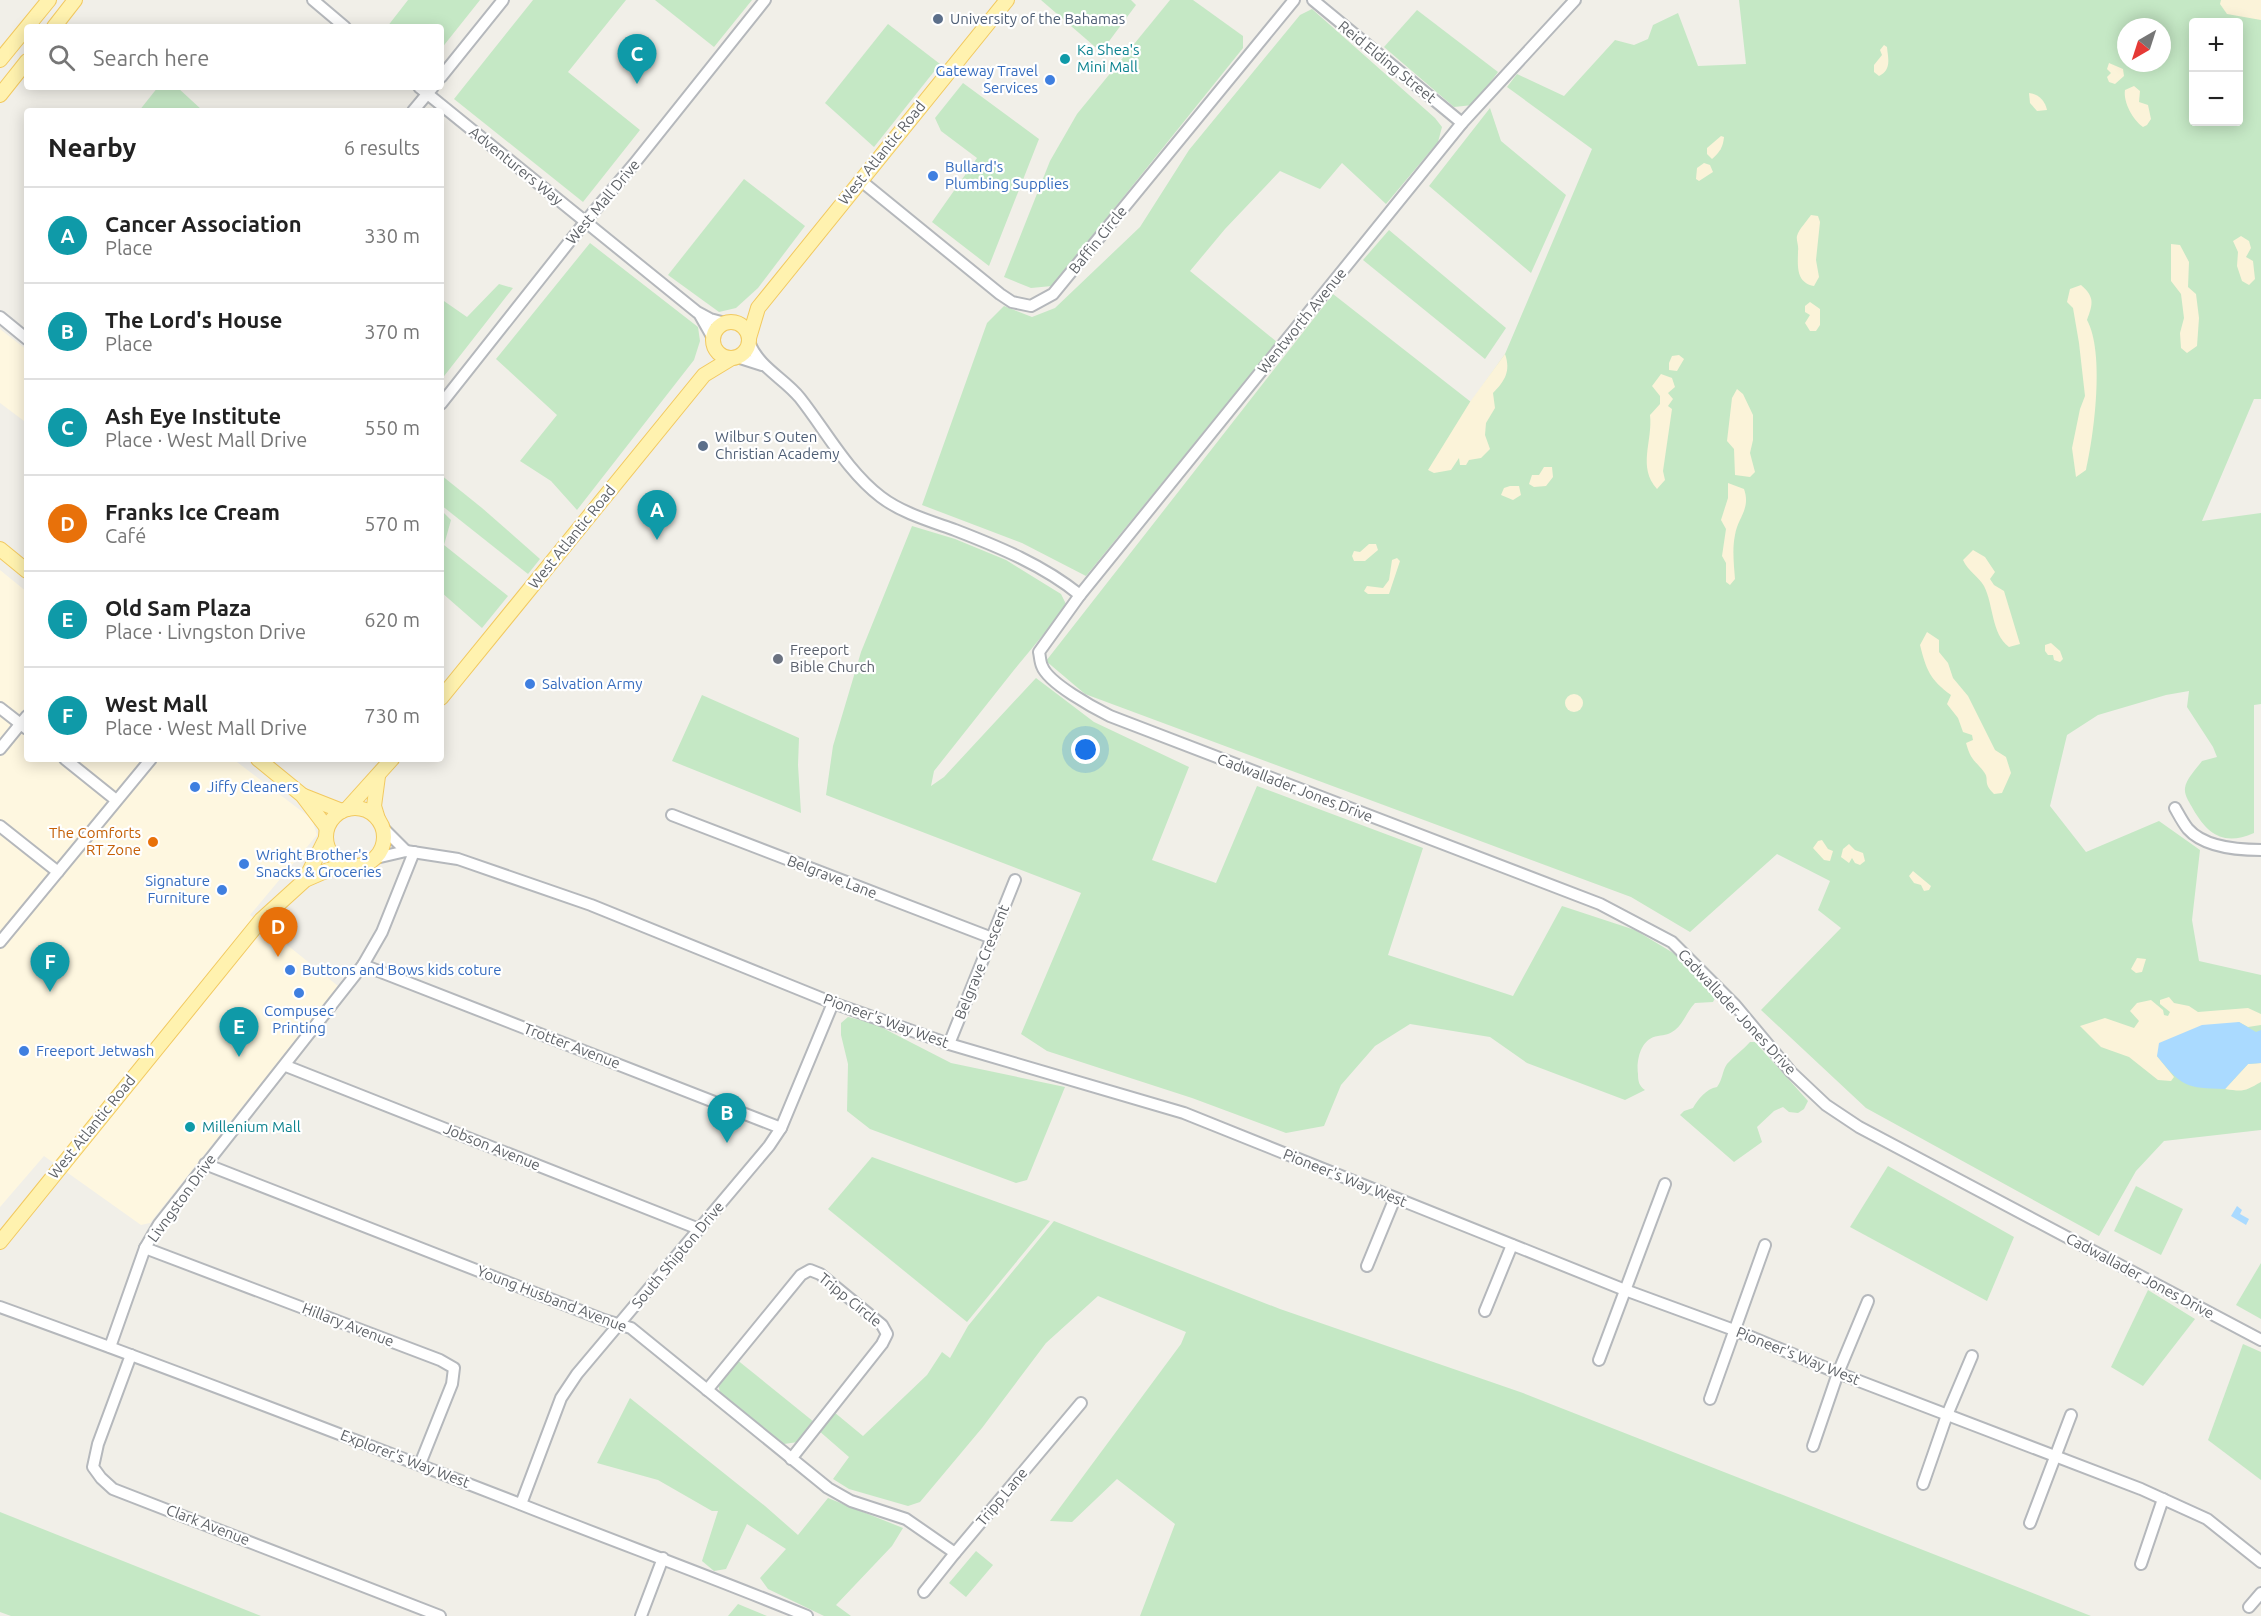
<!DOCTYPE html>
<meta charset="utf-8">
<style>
body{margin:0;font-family:Ubuntu,sans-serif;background:#f2f2f2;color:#222}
.controls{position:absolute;right:18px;top:18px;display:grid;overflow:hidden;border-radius:6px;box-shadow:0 3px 15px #0003}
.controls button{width:54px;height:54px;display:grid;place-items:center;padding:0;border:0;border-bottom:2px solid #e0e0e0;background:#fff;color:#222;font:30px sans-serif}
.compass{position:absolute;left:2117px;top:18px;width:54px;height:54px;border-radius:50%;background:#fff;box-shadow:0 3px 15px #0003;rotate:219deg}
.you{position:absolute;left:1086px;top:750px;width:21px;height:21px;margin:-15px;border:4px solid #fff;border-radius:50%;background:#1a73e8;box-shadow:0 0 0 9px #1a73e833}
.badge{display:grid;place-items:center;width:39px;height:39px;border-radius:50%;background:#b45309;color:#fff;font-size:20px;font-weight:700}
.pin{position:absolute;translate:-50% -50px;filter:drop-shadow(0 2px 3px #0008)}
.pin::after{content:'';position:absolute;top:32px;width:21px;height:18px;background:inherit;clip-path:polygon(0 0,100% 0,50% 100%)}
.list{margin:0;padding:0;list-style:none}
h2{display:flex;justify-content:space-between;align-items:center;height:78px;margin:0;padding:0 24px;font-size:26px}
h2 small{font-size:20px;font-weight:400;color:#767676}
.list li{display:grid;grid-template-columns:39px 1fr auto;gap:18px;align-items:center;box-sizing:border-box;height:96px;padding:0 24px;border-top:2px solid #e0e0e0}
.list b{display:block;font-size:22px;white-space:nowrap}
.list p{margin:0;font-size:20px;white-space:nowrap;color:#767676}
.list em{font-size:20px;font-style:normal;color:#767676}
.icon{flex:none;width:33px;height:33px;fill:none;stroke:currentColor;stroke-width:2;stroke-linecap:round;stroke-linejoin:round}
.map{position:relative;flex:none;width:2261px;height:1616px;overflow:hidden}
.search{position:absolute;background:#fff;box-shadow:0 3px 15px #0003;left:24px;top:24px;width:420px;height:66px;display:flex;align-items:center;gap:15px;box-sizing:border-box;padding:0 21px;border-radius:6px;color:#767676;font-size:22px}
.panel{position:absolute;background:#fff;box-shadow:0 3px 15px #0003;left:24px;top:108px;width:420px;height:654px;border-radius:6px}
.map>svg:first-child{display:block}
.commercial{fill:#fef7e0}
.green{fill:#c5e8c5;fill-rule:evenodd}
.sand{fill:#fbf3d9}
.water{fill:#aadaff}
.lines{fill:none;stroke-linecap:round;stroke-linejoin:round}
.minor-casing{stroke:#b5b8bc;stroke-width:14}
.major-casing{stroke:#f2c960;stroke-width:16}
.minor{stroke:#fff;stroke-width:10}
.major{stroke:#fff2af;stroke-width:14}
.service-dot{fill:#5c6f8a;stroke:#fff;stroke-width:2}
.culture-dot{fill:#0f9aa8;stroke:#fff;stroke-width:2}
.shop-dot{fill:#3f7fe0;stroke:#fff;stroke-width:2}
.worship-dot{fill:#6b7280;stroke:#fff;stroke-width:2}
.food-dot{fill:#e8710a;stroke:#fff;stroke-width:2}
.labels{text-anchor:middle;stroke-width:4.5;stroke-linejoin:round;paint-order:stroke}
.service-label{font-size:15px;fill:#4e5e75;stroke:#fff;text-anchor:start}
.culture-label{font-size:15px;fill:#0d838f;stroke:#fff;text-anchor:start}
.street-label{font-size:15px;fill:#5f6368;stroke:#fff}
.shop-label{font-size:15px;fill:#366cbe;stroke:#fff;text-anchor:start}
.worship-label{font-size:15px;fill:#5b616d;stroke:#fff;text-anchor:start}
.food-label{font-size:15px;fill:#c56008;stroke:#fff;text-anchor:end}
</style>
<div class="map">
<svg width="2261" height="1616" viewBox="0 0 2261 1616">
<rect width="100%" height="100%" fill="#f1efe8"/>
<!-- commercial -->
<g class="commercial">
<polygon points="0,329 27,350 27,417 24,421 0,403"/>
<polygon points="0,570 27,592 27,759 233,759 312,819 317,835 250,915 338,986 150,1223 141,1225 44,1156 0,1207"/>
</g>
<!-- green -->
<g class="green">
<polygon points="408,0 480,0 441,49 441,27 387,27"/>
<polygon points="533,0 626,0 568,72 640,130 583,202 454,99"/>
<polygon points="655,0 752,0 714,47"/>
<polygon points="1041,0 1131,0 1136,5 1101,52"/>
<polygon points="1170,0 1193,0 1243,36 1243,48 1052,286 1031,288 1004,277 1050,161 1077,114"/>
<path d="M1739,0H2261V399H2254L2202,521L2261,513V704L2254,705V833C2224,846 2208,835 2193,809C2190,803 2184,796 2185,788C2186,779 2197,768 2202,761L2217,757L2213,747L2187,707L2189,691L2166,695L2098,715L2067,735L2050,806L2086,852L2159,821L2200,850L2192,920L2199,961L2261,975V1130L2164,1141L2136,1171L2099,1236L1866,1108L1761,1010L1841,928L1818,910L1830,881L1777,854L1690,932L1631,897L1085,694L1046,661L1333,294L1471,402L1505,354L1592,149L1507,87L1517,74L1564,96L1615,40L1634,45L1648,39L1653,25L1678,13L1698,66L1746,64ZM2194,22H2238V122H2194ZM2126,27H2162V63H2126Z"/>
<polygon points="1312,9 1435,118 1442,127 1438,142 1386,204 1342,163 1320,189 1280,171 1225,229 1190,271 1277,342 1086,576 1022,543 922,505 987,323 1004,306 1032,317 1055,308 1140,227 1189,150 1300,15"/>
<polygon points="1417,10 1498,72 1473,105 1454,107 1384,47"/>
<polygon points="888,24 940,64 874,147 825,103"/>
<polygon points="963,83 1039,139 989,266 932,222 977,158 941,131 935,118"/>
<polygon points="158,87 177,87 203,111 139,111"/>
<polygon points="1490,108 1501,141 1566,195 1531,273 1429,186"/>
<polygon points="744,179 805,226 758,288 736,308 719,312 668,275"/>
<polygon points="1389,230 1506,328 1485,359 1363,260"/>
<polygon points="590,243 698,327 700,341 694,360 577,510 551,481 520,461 557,415 496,359"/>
<polygon points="499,284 513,288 441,380 441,299 467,317"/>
<polygon points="441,475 482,508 540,559 528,574 441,505"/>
<polygon points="441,510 451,520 444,545 508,596 482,628 441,592"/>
<path d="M912,526L955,539L1006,560L1061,594L1067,606L1014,670L934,771L931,786L944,777L1036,678L1094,722L1189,767L1152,860L1216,883L1257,786L1423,848L1388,955L1513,996L1562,906L1635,930L1675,954L1715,998L1713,1002L1695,1003C1687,1011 1684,1023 1675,1030C1670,1034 1665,1035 1658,1036C1641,1038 1636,1060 1638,1074C1638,1081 1639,1086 1645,1090L1625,1100L1527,1063L1490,1037L1410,1024L1375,1046L1341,1085L1324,1126L1286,1133L1192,1098L1047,1051L1021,1034L1081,893L826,795L833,746L861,652Z"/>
<polygon points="702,695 799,738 798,765 801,813 672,761"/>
<polygon points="848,1017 873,1023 951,1063 1065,1087 1027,1180 1016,1183 870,1129 847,1111 848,1064 841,1035 841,1023"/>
<path d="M1750,1042H1755L1808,1101L1804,1109L1798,1113L1789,1112L1783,1107L1774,1111L1757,1127L1762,1142L1734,1162L1680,1115L1684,1111L1693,1108C1698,1099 1706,1089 1717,1087C1723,1079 1722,1071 1727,1064C1734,1056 1743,1050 1750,1042Z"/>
<polygon points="872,1157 1050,1221 967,1322 828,1209"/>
<polygon points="1888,1166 2014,1237 1987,1301 1850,1227"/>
<polygon points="2136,1186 2183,1209 2161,1255 2114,1231"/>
<polygon points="1054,1221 1280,1309 1523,1393 2091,1616 1140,1616 1175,1524 1117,1479 1072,1522 1050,1521 1181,1344 1186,1332 1098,1296 1046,1343 982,1428 920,1502 908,1506 849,1489 833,1479 849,1457 818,1430 834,1412 863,1436 927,1375 942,1352 950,1358 968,1326"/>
<polygon points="2261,1263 2261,1319 2236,1305"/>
<polygon points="2148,1290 2195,1319 2143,1386 2111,1367"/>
<polygon points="2243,1344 2261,1352 2261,1480 2208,1440"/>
<polygon points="736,1359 814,1422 798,1442 784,1444 720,1393 718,1383"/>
<polygon points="630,1398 765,1506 798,1535 828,1498 903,1528 892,1546 836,1605 851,1616 824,1616 768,1589 760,1578 786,1549 747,1524 726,1569 714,1571 702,1561 718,1511 712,1511 658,1480 597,1463"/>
<polygon points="0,1512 261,1616 11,1616 0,1612"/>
<polygon points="976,1551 993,1565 966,1597 949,1583"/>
<polygon points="738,1604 767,1616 728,1616"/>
</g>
<!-- sand -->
<g class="sand">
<polygon points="2221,0 2261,0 2261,20 2227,14 2220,4"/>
<path d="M1884,45L1887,47C1888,58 1892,70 1879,76L1874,72V65L1882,55L1880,50Z"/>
<polygon points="2109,63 2123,69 2124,76 2115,84 2109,82 2107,77 2111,73 2107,69"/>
<path d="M2134,86L2140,91L2139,102L2148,105L2151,119L2147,125L2143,127C2133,120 2123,102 2125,90Z"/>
<path d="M2029,93C2039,94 2045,101 2047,110L2037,111L2030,103Z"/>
<path d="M1721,136L1724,137C1723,147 1720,152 1712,159L1707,154V148Z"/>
<polygon points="1704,163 1710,165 1713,172 1699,181 1696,179 1697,168"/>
<path d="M1811,215L1818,216L1820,222L1816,260L1819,277L1814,286C1795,283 1798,264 1798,251C1799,246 1796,240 1797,236C1799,229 1807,221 1811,215Z"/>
<polygon points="2241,236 2249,241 2251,248 2246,257 2253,261 2255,279 2249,285 2242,281 2237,266 2238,252 2233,241"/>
<polygon points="2171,244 2180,245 2189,262 2188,287 2196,294 2199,318 2197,346 2187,353 2181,348 2180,333 2184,318 2181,294 2171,281"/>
<path d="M2081,285C2095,297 2093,304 2087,320C2105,353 2094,435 2086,470L2076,477L2072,448L2080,409L2085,396L2079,343L2073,308L2067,302L2070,289Z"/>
<polygon points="1810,302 1820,309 1820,325 1816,331 1810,331 1805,323 1810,315 1805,312 1805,306"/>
<path d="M1505,354C1511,371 1505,381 1493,393L1495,408L1486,423L1485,435L1490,449L1481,458L1469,460L1466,465H1460L1459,458L1451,470L1434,473L1428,470L1470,402Z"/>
<polygon points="1679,355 1684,359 1677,371 1669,370 1669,363 1672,356"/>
<path d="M1661,374L1672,378L1675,387L1668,393L1673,399L1668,406L1672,409L1663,471L1665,480L1657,489C1637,467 1653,441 1650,415L1660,404V396L1652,386Z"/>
<polygon points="1737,389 1743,394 1753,415 1753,440 1750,453 1755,472 1750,477 1735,475 1734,449 1727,441 1732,398"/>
<polygon points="1544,467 1552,467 1553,477 1546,486 1534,487 1529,484 1532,475 1539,475"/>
<path d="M1728,483L1744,489C1751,509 1738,517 1735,535C1732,549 1734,565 1735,579L1730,585L1726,582V563L1722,556L1726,529L1721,520L1728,498Z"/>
<polygon points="1510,486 1519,486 1521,495 1513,500 1501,495 1504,488"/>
<polygon points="1369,544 1376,544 1378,550 1365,561 1354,561 1352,556 1354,551 1360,552"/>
<path d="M1973,550L1985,557L1995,572L1990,579L1994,585L2004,591L2020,644L2009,647C1991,633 1994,606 1984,586C1979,577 1968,571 1963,560Z"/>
<polygon points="1397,558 1400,561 1389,594 1368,594 1364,591 1367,586 1383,588 1389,580 1392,560"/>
<path d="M1927,632L1939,640V652L1948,663L1953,678L1968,696L1995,750L2006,757L2011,773L2002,793L1994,794C1982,782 1990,780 1984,772C1975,760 1971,761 1966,743L1973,740L1972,735L1963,732L1958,718L1947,704L1951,695C1930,680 1926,669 1920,645Z"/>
<polygon points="2051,643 2060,651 2063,659 2060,662 2054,660 2053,655 2048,655 2045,651 2045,645"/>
<circle cx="1574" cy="703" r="9"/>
<polygon points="1822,840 1828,849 1833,851 1830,861 1824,860 1813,848 1818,841"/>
<polygon points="1849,844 1855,850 1863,853 1865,861 1860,865 1855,863 1852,858 1849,863 1841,857 1843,849"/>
<polygon points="1913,871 1931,886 1929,890 1924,891 1921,885 1914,883 1909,876"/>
<polygon points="2137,958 2146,959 2142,972 2136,973 2131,969"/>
<polygon points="2169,997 2174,1003 2189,1006 2198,1012 2248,1008 2261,1014 2261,1025 2248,1027 2239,1022 2157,1056 2174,1077 2171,1081 2158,1080 2129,1057 2101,1047 2080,1026 2105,1018 2134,1028 2139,1021 2130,1011 2137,1003 2151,1000 2163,1010 2164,1015 2168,1016 2170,1012 2160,1004 2160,1000"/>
<path d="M2261,1063V1082C2245,1091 2244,1092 2225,1089L2248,1064Z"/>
</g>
<!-- water -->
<g class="water">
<path d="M2239,1022L2256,1032L2261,1030V1063L2248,1064L2225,1089C2186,1088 2182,1087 2157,1056L2159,1043L2202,1025Z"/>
<polygon points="2237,1206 2242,1210 2240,1214 2249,1219 2246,1225 2231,1216"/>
</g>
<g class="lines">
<!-- minor casing -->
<g class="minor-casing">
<g id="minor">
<polyline points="313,0 345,27"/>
<polyline points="1313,0 1462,123"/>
<path d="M1575,0L1462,123L1080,595L1039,652C1040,656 1040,662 1042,666C1048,683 1094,708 1110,716L1600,904L1672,942L1735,1005L1791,1072L1826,1105L1859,1127L2261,1340"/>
<polyline points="441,77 503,0"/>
<polyline points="419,87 697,312 710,319 725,323"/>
<polyline points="413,111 433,87"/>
<polyline points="860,180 1000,294 1012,302 1031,306 1053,294 1294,0"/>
<polyline points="700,315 713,338"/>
<polyline points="0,317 27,339"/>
<path d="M749,342C759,368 784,378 800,398C826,431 847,471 881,497C902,513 930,521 955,530C999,547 1043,565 1080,595"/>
<polyline points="737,357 762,365"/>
<polyline points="441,404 585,222 634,164 765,0"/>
<polyline points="0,708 27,729"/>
<polyline points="0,749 27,716"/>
<polyline points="65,759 116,800"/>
<path d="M2175,808C2179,815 2183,823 2188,829C2204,847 2238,850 2261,850"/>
<polyline points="672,815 992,938"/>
<polyline points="0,826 58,872"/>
<polyline points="383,828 406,851"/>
<polyline points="376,858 406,851 458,859 591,905 833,1003 949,1044 1184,1113 1625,1290 1734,1330 1838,1373 2141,1489 2207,1519 2261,1562"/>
<polyline points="0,942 151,759"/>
<polyline points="363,965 781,1128"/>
<polyline points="949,1044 1015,880"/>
<polyline points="286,1066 699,1229"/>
<polyline points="205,1164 604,1320 631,1328 828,1488 851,1501 906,1519 955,1553"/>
<polyline points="145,1248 440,1360 454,1368 452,1384 420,1464"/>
<polyline points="1367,1266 1395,1198"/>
<path d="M0,1307C175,1370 348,1437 520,1504C616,1542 712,1577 807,1616"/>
<polyline points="1485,1311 1512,1245"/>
<polyline points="110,1347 145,1248 159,1224 363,965 382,932 414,852"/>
<polyline points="131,1355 98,1444 93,1467 101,1478 113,1489 440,1616"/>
<polyline points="1599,1360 1665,1184"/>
<polyline points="707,1390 801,1275 810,1270 820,1274 882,1325 887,1334 882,1344 791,1459"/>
<polyline points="1710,1399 1765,1245"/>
<polyline points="1813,1446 1838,1373 1868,1301"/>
<polyline points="1923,1484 1947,1415 1972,1356"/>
<polyline points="521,1504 561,1398 577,1374 769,1146 781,1128 833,1003"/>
<polyline points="2030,1523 2071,1415"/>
<polyline points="2141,1564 2163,1499"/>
<polyline points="924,1592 955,1553 1081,1403"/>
<polyline points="2249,1607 2261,1593"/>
<polyline points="641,1616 663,1558"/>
</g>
</g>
<!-- major casing -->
<g class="major-casing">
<g id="major">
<polyline points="54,27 75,0"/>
<polyline points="0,60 49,0"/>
<polyline points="0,95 27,61"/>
<circle cx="731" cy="340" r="18"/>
<polyline points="749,338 758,308 1007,0"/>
<polyline points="0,549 27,571"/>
<polyline points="441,698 704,375 732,358"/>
<polyline points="258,759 302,795 327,828"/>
<polyline points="378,776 374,806 378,819"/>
<polyline points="304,796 342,811"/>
<circle cx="355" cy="837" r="29"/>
<polyline points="347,809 392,759"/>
<polyline points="305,880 326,838"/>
<polyline points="0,1242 261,920 305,880 328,870 349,866"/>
</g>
</g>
<!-- minor -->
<use href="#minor" class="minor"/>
<!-- major -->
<use href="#major" class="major"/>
</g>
<!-- markers -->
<g class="service-dot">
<circle cx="938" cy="19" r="6"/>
<circle cx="703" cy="446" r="6"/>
</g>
<g class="culture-dot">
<circle cx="1065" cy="59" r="6"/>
<circle cx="190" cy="1127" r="6"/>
</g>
<g class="shop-dot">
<circle cx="1050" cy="80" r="6"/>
<circle cx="933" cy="176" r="6"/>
<circle cx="530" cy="684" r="6"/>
<circle cx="195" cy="787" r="6"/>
<circle cx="244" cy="864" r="6"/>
<circle cx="222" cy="890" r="6"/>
<circle cx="290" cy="970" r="6"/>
<circle cx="299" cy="993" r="6"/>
<circle cx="24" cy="1051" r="6"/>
</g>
<circle class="worship-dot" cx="778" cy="659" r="6"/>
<circle class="food-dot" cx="153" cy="842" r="6"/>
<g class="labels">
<!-- service labels -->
<g class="service-label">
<text x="950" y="24">University of the Bahamas</text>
<text x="715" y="442">Wilbur S Outen<tspan x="715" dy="17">Christian Academy</tspan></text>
</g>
<!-- culture labels -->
<g class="culture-label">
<text x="1077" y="55">Ka Shea's<tspan x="1077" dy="17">Mini Mall</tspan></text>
<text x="202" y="1132">Millenium Mall</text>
</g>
<!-- street labels -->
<g class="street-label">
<text transform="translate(1387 62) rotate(39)" y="5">Reid Elding Street</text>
<text transform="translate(882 153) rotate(-51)" y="5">West Atlantic Road</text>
<text transform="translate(516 166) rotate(39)" y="5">Adventurers Way</text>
<text transform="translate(603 202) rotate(-50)" y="5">West Mall Drive</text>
<text transform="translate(1098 240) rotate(-51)" y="5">Baffin Circle</text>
<text transform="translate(1302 321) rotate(-51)" y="5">Wentworth Avenue</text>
<text transform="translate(572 537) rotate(-51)" y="5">West Atlantic Road</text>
<text transform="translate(1295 788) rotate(21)" y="5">Cadwallader Jones Drive</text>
<text transform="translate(832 877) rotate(21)" y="5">Belgrave Lane</text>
<text transform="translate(982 962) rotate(-68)" y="5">Belgrave Crescent</text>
<text transform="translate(1737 1012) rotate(47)" y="5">Cadwallader Jones Drive</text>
<text transform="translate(886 1021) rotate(20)" y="5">Pioneer's Way West</text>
<text transform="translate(572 1046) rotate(21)" y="5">Trotter Avenue</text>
<text transform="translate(92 1127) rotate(-51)" y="5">West Atlantic Road</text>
<text transform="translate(492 1147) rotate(22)" y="5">Jobson Avenue</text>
<text transform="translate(1345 1178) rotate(22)" y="5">Pioneer's Way West</text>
<text transform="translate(182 1198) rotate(-54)" y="5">Livngston Drive</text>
<text transform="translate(678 1255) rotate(-50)" y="5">South Shipton Drive</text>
<text transform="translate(2140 1276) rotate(28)" y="5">Cadwallader Jones Drive</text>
<text transform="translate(552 1299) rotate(21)" y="5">Young Husband Avenue</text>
<text transform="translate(850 1300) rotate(39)" y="5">Tripp Circle</text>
<text transform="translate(348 1325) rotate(21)" y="5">Hillary Avenue</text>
<text transform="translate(1798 1356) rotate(22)" y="5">Pioneer's Way West</text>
<text transform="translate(405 1459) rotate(21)" y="5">Explorer's Way West</text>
<text transform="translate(1002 1497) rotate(-50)" y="5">Tripp Lane</text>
<text transform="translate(208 1525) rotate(21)" y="5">Clark Avenue</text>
</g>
<!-- shop labels -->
<g class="shop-label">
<text x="1038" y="76" text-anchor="end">Gateway Travel<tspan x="1038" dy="17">Services</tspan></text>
<text x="945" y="172">Bullard's<tspan x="945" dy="17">Plumbing Supplies</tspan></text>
<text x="542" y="689">Salvation Army</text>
<text x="207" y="792">Jiffy Cleaners</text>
<text x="256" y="860">Wright Brother's<tspan x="256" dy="17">Snacks &amp; Groceries</tspan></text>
<text x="210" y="886" text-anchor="end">Signature<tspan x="210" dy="17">Furniture</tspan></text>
<text x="302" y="975">Buttons and Bows kids coture</text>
<text x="299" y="1016" text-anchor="middle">Compusec<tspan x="299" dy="17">Printing</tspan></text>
<text x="36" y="1056">Freeport Jetwash</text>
</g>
<!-- worship labels -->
<g class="worship-label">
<text x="790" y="655">Freeport<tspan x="790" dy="17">Bible Church</tspan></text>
</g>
<!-- food labels -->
<g class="food-label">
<text x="141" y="838">The Comforts<tspan x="141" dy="17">RT Zone</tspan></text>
</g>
</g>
</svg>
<div class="controls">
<button>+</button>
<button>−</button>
</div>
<svg class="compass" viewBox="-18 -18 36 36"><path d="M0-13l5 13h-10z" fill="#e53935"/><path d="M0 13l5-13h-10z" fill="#767676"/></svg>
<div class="you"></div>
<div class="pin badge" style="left:657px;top:540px;background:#0f9aa8">A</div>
<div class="pin badge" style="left:727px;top:1143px;background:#0f9aa8">B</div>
<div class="pin badge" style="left:637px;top:84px;background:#0f9aa8">C</div>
<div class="pin badge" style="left:278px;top:957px;background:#e8710a">D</div>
<div class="pin badge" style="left:239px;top:1057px;background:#0f9aa8">E</div>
<div class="pin badge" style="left:50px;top:992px;background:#0f9aa8">F</div>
<div class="search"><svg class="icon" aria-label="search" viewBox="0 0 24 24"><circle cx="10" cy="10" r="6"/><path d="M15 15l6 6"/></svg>Search here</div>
<section class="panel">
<h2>Nearby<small>6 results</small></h2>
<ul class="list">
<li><span class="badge" style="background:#0f9aa8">A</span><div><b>Cancer Association</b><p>Place</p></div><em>330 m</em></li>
<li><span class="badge" style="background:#0f9aa8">B</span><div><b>The Lord's House</b><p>Place</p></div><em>370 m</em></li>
<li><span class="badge" style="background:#0f9aa8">C</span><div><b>Ash Eye Institute</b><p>Place · West Mall Drive</p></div><em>550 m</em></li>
<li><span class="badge" style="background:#e8710a">D</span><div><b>Franks Ice Cream</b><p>Café</p></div><em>570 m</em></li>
<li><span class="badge" style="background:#0f9aa8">E</span><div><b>Old Sam Plaza</b><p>Place · Livngston Drive</p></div><em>620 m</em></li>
<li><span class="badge" style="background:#0f9aa8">F</span><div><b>West Mall</b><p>Place · West Mall Drive</p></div><em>730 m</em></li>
</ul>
</section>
</div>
